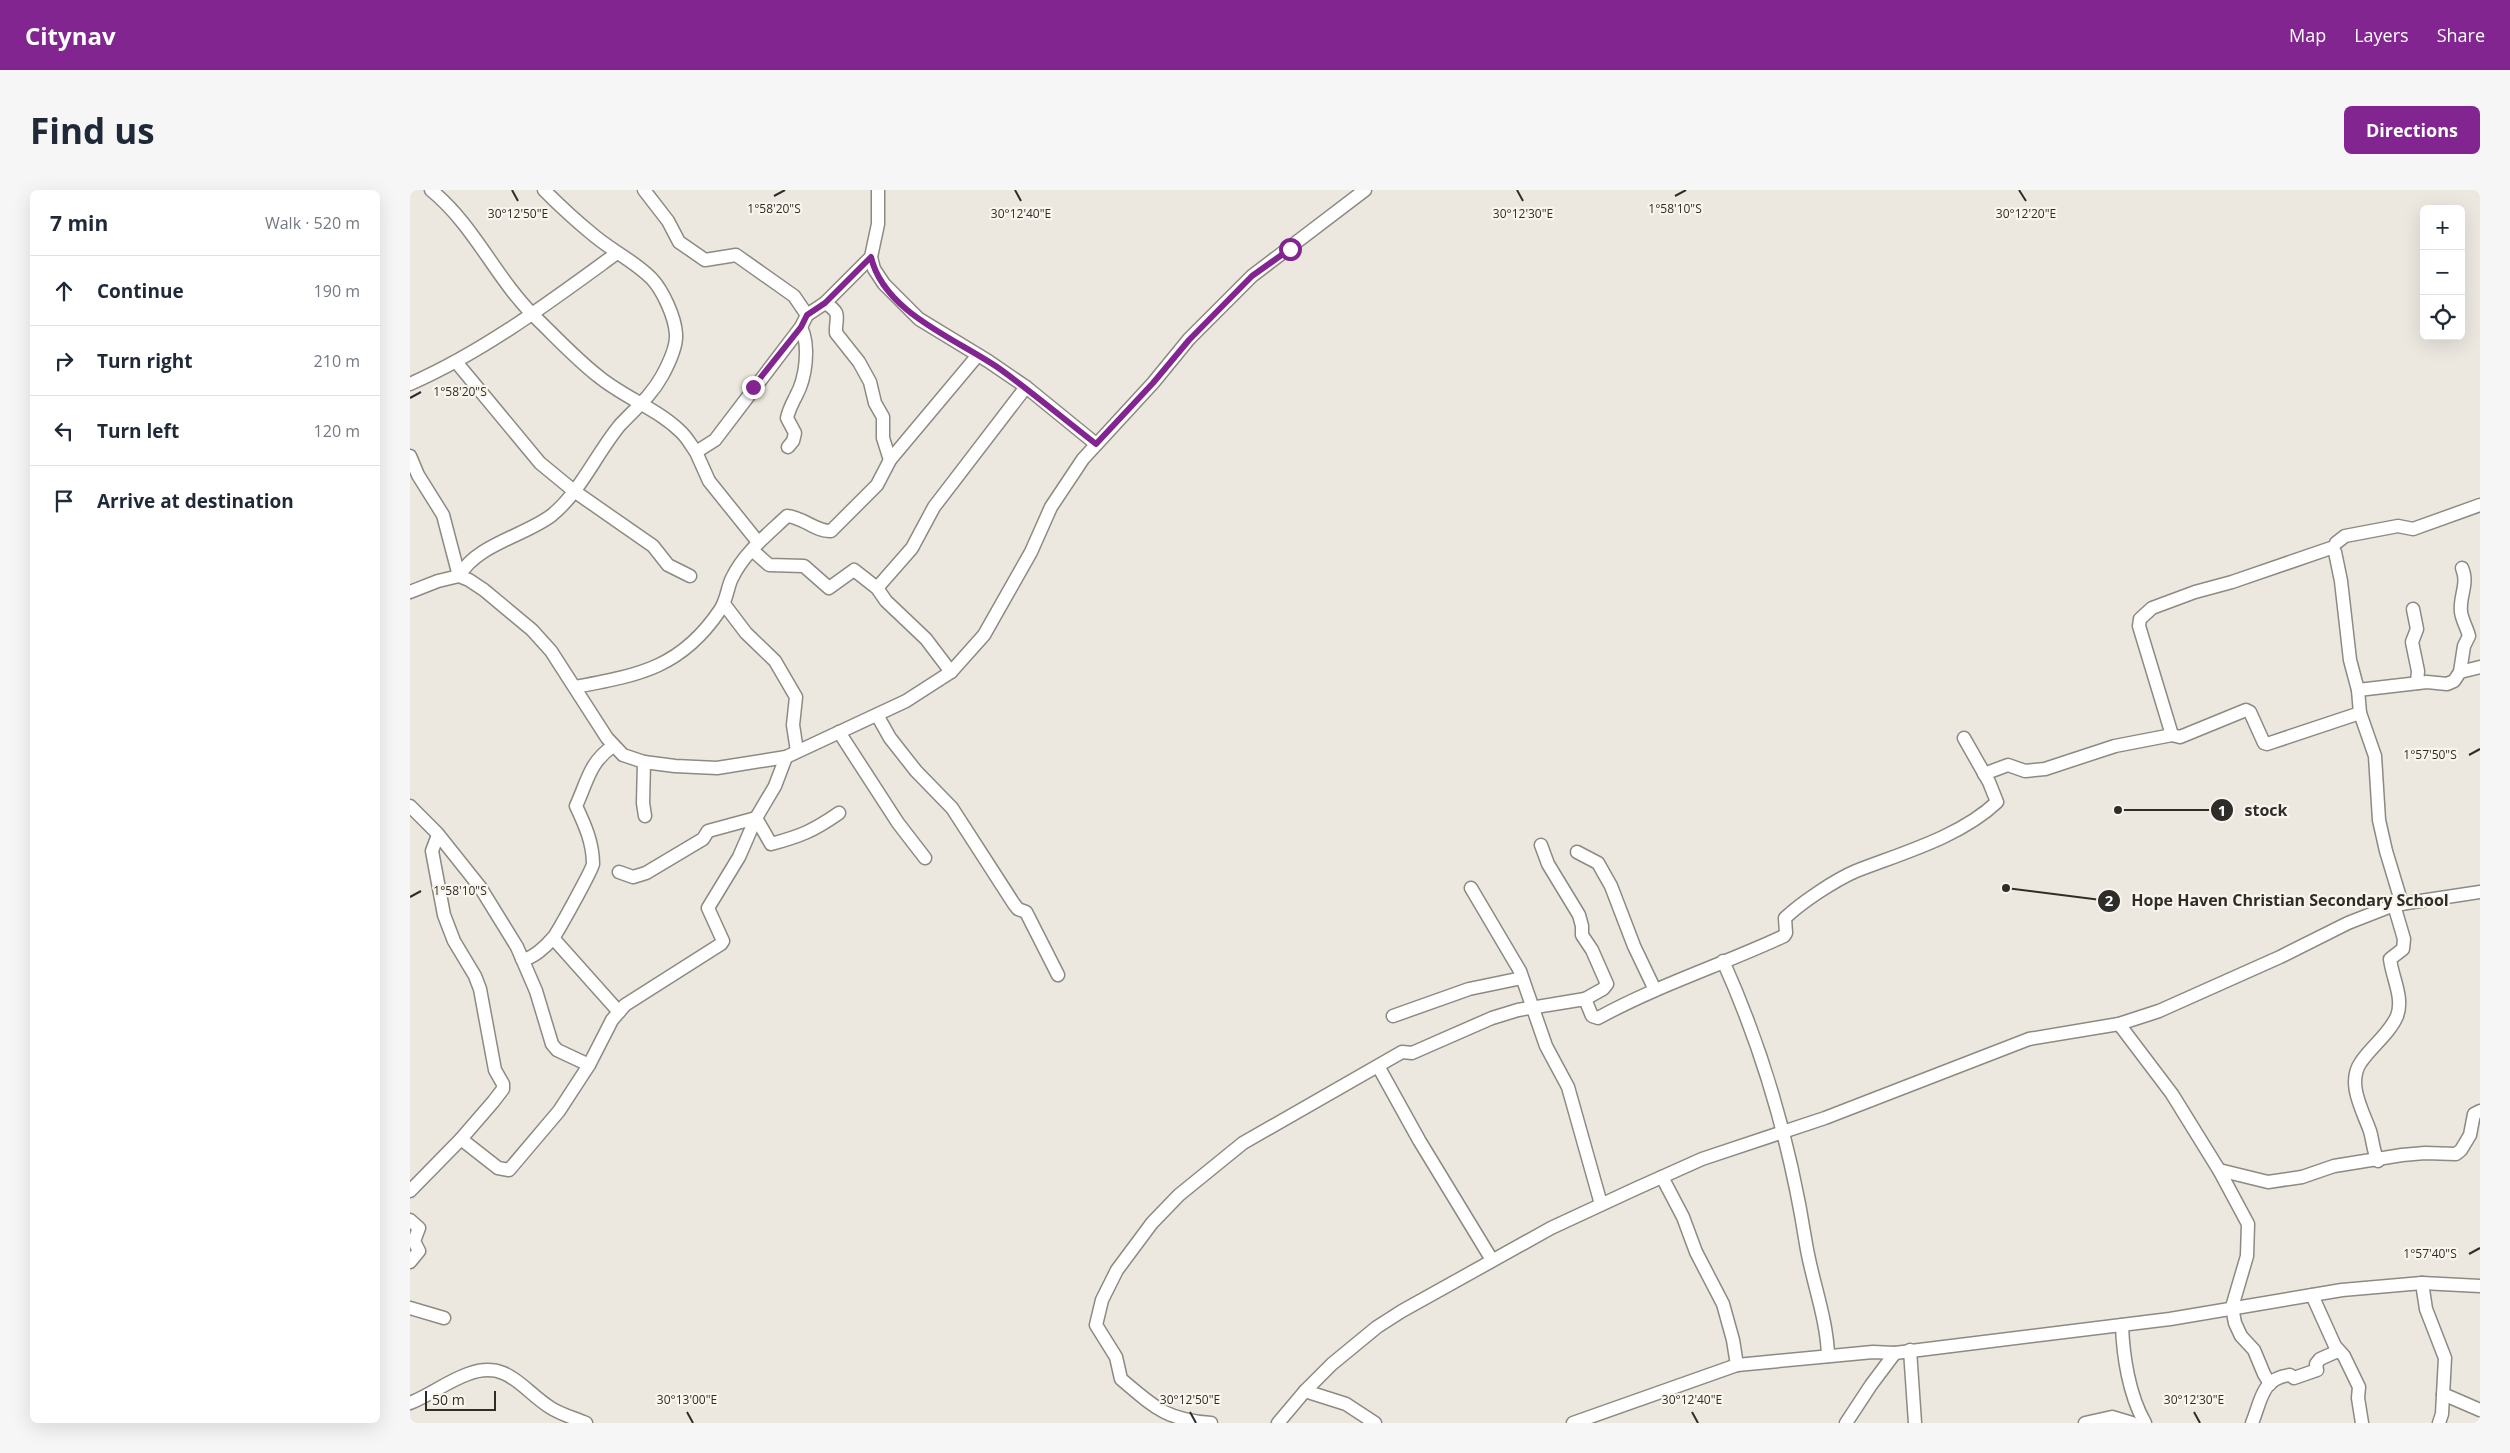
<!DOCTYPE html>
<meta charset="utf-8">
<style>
body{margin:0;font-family:"Open Sans",sans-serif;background:#f6f6f7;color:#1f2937}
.controls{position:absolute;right:15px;top:15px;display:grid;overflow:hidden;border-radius:8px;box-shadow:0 5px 20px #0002}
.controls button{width:45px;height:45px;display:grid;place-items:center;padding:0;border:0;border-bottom:1px solid #e0e1e3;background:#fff;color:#1f2937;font:25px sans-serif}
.scale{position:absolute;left:15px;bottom:12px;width:71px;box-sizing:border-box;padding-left:5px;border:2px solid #2f2d2a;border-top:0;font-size:14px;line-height:18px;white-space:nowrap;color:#2f2d2a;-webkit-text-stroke:4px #f9f5ed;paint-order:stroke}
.stop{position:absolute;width:15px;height:15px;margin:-11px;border:4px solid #822591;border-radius:50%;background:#fff}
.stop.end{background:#822591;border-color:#fff;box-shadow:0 1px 5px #0008}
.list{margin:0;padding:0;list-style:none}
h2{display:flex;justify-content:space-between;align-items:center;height:65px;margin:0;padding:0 20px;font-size:21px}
h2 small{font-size:16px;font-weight:400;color:#747a83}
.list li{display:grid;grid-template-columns:32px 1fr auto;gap:15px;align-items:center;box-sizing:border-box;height:70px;padding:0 20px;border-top:1px solid #e0e1e3}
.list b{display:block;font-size:19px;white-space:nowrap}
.list em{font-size:16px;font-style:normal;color:#747a83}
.icon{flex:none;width:28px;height:28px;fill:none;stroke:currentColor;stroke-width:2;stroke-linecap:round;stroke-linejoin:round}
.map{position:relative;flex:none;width:2070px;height:1233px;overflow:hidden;border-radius:8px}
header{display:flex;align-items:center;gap:30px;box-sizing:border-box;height:70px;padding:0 25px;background:#822591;color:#fff}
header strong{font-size:24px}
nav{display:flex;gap:28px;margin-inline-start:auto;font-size:18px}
.intro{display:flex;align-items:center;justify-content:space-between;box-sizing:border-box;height:120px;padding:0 30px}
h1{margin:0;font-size:35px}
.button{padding:12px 22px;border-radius:8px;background:#822591;color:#fff;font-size:18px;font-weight:700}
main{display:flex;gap:30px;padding:0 30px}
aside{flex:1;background:#fff;border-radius:8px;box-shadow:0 5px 20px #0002}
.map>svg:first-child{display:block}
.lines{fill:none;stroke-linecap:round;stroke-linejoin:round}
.minor-casing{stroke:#8d8a82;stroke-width:15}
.minor{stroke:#fff;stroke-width:12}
.route{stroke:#822591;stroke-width:6}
.ticks{fill:none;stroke:#2f2d2a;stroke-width:2}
.ticks-label{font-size:12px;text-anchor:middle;fill:#2f2d2a;stroke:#f9f5ed;stroke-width:4.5;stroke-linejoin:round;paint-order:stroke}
.leader{fill:none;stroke:#2f2d2a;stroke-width:2}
.callout-dot{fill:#2f2d2a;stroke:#f9f5ed;stroke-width:2}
.mark-label{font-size:15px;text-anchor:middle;font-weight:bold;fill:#fff}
.callout-label{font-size:16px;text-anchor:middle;font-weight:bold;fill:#2f2d2a;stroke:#f9f5ed;stroke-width:4.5;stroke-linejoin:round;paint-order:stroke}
</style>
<header>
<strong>Citynav</strong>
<nav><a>Map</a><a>Layers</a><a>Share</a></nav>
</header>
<div class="intro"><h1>Find us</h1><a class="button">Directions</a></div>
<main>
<aside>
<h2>7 min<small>Walk · 520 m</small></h2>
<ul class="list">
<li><svg class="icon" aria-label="ahead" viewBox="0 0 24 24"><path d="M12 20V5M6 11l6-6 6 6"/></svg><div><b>Continue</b></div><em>190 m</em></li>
<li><svg class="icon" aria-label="right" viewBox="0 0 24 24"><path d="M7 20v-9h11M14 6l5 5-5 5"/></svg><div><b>Turn right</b></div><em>210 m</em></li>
<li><svg class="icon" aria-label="left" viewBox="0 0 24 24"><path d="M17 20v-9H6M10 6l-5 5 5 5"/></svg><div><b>Turn left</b></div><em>120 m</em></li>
<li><svg class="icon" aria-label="arrive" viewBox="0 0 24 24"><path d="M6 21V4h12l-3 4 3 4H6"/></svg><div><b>Arrive at destination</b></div></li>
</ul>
</aside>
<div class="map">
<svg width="2070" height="1233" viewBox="0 0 2070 1233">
<rect width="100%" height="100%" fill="#ece8e0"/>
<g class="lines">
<!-- minor casing -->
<g class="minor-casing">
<g id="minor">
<path d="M21,0C64,35 85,87 124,126C145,146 165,168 188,186C213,207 246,218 270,241C276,246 281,255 286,262L305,250L391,137L397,125L415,113L461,67"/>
<polyline points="234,0 258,31 269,52 295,70 326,65 384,106 397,125"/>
<polyline points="468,0 468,34 461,67 464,79 474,94 509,129 578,171 616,197 686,254"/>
<path d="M415,113C433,124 425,127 426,143L449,172L460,192L465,213L473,227V248L480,270"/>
<polyline points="47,173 130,273 164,301 243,356 258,375 280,386"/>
<path d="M0,194C75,161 141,111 207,63"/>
<path d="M378,257L383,251L385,243L377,228C379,219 382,214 386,206C396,188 400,156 391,137"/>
<polyline points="286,262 299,291 348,352"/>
<polyline points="0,266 8,285 33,325 49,386"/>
<polyline points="1926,353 1935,346 1988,336 2003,339 2070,315"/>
<polyline points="342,360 359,375 394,376 419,398 444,380 467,398 476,411 516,449 541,482"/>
<path d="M49,386C67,354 115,346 142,325C171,301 186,264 210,235C225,219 241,206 252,186C258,175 267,157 266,144C265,127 253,101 242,89C225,71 200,60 181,43C165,30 149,15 134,0"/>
<polyline points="467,398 502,358 524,317 616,197"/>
<polyline points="0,402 28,391 49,386 59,390 74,400 122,440 141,461 197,548 213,565 234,572 265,576 307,578 376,567 496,511 541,482 574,445 621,362 641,317 673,269 743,193 779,149 842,86 955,0"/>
<polyline points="314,414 336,443 365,471 386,507 383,535 387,561"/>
<polyline points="2003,419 2007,439 2002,452 2008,481 2007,493"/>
<path d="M2050,482L2054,456L2059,446C2057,438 2052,430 2051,422C2049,406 2059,394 2052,378"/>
<path d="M165,497C229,485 271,478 310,420C317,410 317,398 322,388C334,363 357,345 377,326C393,327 406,342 421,341L467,295L480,270L568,165"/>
<polyline points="1948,500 2017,492 2037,494 2044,491 2050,482 2070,477"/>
<polyline points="467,525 480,548 506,581 542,618 604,714 608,719 616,722 648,785"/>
<polyline points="429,542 488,633 515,668"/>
<polyline points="1762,545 1729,436 1730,429 1742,418 1785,402 1822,392 1921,358 1925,362 1931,391 1940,470 1948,500 1950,523 1965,566 1969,630 1976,661 1992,714"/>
<polyline points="234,572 233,613 235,626"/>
<polyline points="1574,584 1598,575 1615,581 1635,579 1705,556 1762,545 1770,547 1836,520 1840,522 1854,553 1857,554 1950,523"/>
<polyline points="0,616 27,643 70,697 107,757 126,801 142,854 147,860 179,875"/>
<polyline points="28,645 22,661 34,725 44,751 65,786 70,799 85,880 93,894 93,899 83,912 51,949"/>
<polyline points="1131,655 1138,674 1169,725 1172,736 1172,745 1182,760 1197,794 1193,799 1175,809"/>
<polyline points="1167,662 1188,673 1201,696 1224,756 1245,800"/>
<path d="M209,682L223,687L236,683L293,649L298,641L346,628L361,654C391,646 403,641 429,623"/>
<polyline points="1061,698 1110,781 1136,856 1158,897 1191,1014"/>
<polyline points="143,748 209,822"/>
<path d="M112,769C122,770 137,755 143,748C148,742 182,680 183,674C183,653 175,635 166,616C178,590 179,573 203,556"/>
<path d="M1313,771C1353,860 1381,958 1396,1054C1402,1091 1417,1128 1418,1166"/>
<polyline points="983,826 1059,799 1112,788"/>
<polyline points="1709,834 1762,904 1809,980 1838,1034 1837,1066 1822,1117 1825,1133 1831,1146 1844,1160 1854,1184 1860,1194"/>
<polyline points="968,876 1009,950 1082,1070"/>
<path d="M1968,971C1963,961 1963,951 1960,941C1953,921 1936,893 1951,872C1961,857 1980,843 1987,826C1994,808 1982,787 1980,769L1993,759L1994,749L1984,715"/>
<polyline points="1809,980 1858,992 1892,987 1924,976 1992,965 2015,963 2046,964 2051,960 2060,945 2064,924 2070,921"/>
<polyline points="1252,987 1273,1027 1286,1062 1313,1114 1323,1150 1327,1175"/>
<polyline points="0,1001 51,949 88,978 99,980 149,921 179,875 202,830 215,815 311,754 313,751 298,718 329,667 346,628 365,596 376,567"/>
<polyline points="0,1030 9,1038 4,1051 9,1061 0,1072"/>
<polyline points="2012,1093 2016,1119 2035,1168 2032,1224 2029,1233"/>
<polyline points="1902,1105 1925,1156 1934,1166 1949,1197 1948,1208 1952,1233"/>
<polyline points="0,1118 34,1128"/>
<path d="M1712,1135C1713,1166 1719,1205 1735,1233"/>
<polyline points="1500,1160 1505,1233"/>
<polyline points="895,1201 936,1214 965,1233"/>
<polyline points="2033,1204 2070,1220"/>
<path d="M0,1213C20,1205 38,1191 58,1184C98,1169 112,1200 141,1218C152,1225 165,1228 176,1233"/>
<path d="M801,1233C756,1230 744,1217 711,1189L706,1167L686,1135L692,1110L707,1080L742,1033L769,1005L833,953L992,862L1002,863L1082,828L1108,820L1175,809L1182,826L1188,828C1248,795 1312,775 1374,746L1376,743L1375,728C1392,712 1425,690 1446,681C1492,663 1550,647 1587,612L1579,592L1554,548"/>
<polyline points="868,1233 895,1201 922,1174 967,1137 992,1121 1141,1038 1225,999 1292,969 1415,928 1619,849 1709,834 1749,821 1870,767 1938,733 1984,715 2070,702"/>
<polyline points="1163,1233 1327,1175 1463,1162 1485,1163 1760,1129 1932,1100 2012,1093 2070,1096"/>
<polyline points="1436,1233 1461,1195 1485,1163"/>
<polyline points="1675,1233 1702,1227 1722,1233"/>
<path d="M1842,1233C1851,1212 1851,1188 1880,1185L1884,1188L1907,1180L1906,1174L1910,1169L1928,1161"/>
</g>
</g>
<!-- minor -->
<use href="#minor" class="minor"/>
</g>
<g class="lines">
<!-- route -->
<path class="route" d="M343,197L391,137L397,125L415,113L461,67C474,123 547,149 590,179C623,203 654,229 686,254L743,193L779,150L842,86L880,59"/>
</g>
<!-- ticks -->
<path class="ticks" d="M102,0L108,11M605,0L611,11M1107,0L1113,11M1609,0L1616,11M364,6L375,0M1265,6L1276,0M0,208L11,202M2059,565L2070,559M0,707L11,701M2059,1064L2070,1058M277,1222L283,1233M780,1222L786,1233M1282,1222L1288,1233M1784,1222L1790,1233"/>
<g class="ticks-label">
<text x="1265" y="23">1°58'10"S</text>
<text x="364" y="23">1°58'20"S</text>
<text x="108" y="28">30°12'50"E</text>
<text x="611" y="28">30°12'40"E</text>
<text x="1113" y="28">30°12'30"E</text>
<text x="1616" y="28">30°12'20"E</text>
<text x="50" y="206">1°58'20"S</text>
<text x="2020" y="569">1°57'50"S</text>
<text x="50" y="705">1°58'10"S</text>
<text x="2020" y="1068">1°57'40"S</text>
<text x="277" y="1214">30°13'00"E</text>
<text x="780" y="1214">30°12'50"E</text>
<text x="1282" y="1214">30°12'40"E</text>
<text x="1784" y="1214">30°12'30"E</text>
</g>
<!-- callouts -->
<path class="leader" d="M1708 620L1812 620M1596 698L1699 711"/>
<g class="callout-dot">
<circle cx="1708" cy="620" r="5"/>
<circle cx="1596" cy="698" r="5"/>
<circle cx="1812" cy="620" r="12"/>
<circle cx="1699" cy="711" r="12"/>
</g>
<g class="mark-label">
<text x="1812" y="626">1</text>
<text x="1699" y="716">2</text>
</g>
<g class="callout-label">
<text x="1856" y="626">stock</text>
<text x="1880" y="716">Hope Haven Christian Secondary School</text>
</g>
</svg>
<div class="controls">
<button>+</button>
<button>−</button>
<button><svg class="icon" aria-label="locate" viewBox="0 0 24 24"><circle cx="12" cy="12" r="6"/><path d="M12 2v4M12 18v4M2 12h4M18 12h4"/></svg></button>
</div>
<div class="scale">50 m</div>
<div class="stop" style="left:880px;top:59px"></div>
<div class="stop end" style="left:343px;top:197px"></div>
</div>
</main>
